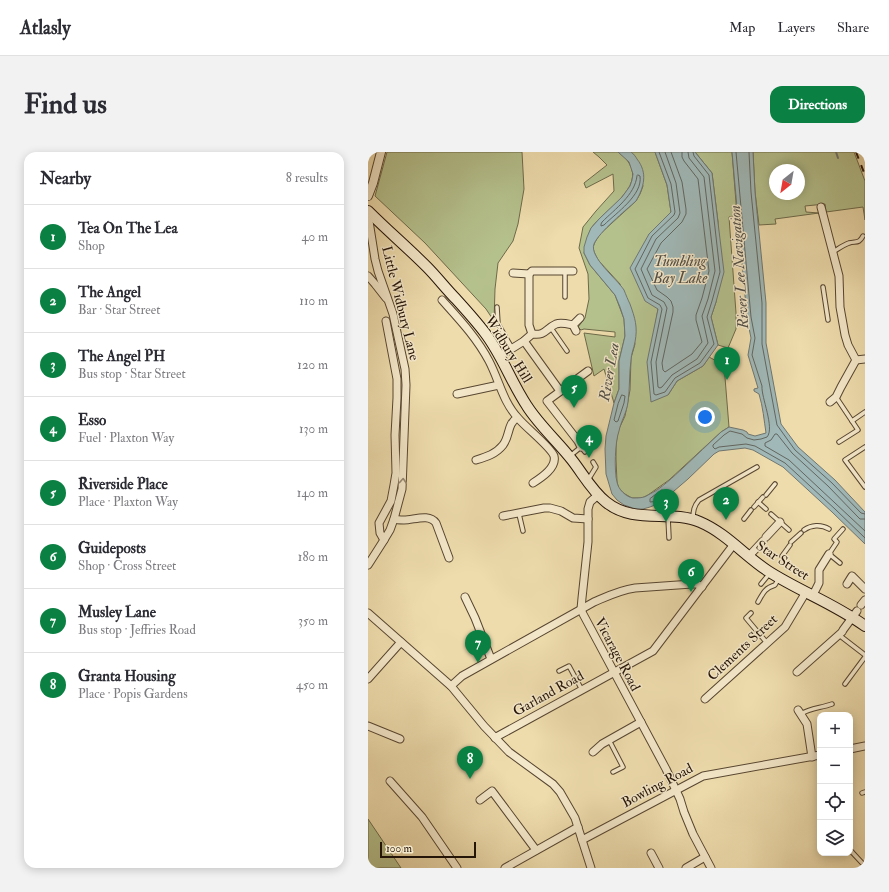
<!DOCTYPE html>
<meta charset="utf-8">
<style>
body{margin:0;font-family:"IM FELL Double Pica",serif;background:#f2f2f3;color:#2b2b33}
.controls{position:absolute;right:12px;bottom:12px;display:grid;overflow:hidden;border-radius:8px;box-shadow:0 2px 10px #0003}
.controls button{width:36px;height:36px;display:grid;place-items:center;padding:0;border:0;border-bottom:1px solid #e1e1e2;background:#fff;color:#2b2b33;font:20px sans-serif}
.compass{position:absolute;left:401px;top:12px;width:36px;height:36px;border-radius:50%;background:#fff;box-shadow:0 2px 10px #0003;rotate:211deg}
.scale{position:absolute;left:12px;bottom:10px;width:96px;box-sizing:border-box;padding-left:4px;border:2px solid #251408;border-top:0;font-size:11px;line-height:14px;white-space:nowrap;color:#251408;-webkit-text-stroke:3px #f4e8ca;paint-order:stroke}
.you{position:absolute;left:337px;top:265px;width:14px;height:14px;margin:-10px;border:3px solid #fff;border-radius:50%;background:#1a73e8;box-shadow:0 0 0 6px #1a73e833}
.badge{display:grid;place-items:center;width:26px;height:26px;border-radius:50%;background:#0b8043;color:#fff;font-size:13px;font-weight:700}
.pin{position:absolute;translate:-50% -33px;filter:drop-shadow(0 1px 2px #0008)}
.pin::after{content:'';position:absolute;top:21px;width:14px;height:12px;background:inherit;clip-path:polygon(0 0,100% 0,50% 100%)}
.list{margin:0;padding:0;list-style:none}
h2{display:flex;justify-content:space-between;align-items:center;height:52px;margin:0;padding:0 16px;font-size:17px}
h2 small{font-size:13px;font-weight:400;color:#7c7c81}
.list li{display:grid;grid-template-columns:26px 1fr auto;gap:12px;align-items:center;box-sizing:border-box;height:64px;padding:0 16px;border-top:1px solid #e1e1e2}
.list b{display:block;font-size:15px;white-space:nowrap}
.list p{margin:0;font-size:13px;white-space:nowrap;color:#7c7c81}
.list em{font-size:13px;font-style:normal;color:#7c7c81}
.icon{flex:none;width:22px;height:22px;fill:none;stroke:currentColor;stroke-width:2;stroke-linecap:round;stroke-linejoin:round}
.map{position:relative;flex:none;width:497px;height:716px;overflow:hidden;border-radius:12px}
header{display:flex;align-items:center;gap:24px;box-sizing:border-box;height:56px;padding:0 20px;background:#fff;border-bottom:1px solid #e1e1e2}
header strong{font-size:19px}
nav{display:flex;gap:22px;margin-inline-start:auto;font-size:14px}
.intro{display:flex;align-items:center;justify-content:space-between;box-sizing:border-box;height:96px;padding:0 24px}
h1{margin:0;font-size:28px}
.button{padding:10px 18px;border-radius:12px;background:#0b8043;color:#fff;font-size:14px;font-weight:700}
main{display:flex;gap:24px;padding:0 24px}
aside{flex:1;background:#fff;border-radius:12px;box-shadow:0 2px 10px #0003}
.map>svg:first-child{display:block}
.green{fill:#b5c18d;stroke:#6d6a4a;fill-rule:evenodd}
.water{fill:#a0b8b7;stroke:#6f7671}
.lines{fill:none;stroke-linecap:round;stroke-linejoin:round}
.shore{stroke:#626660;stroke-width:1}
.stream{stroke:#6f7671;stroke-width:2}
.service-casing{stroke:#574631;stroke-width:5.5}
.minor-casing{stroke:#574631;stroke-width:9}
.tertiary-casing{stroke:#574631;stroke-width:10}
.secondary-casing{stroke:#251408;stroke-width:12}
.service{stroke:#f4e8ca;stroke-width:3.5}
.minor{stroke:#f4e8ca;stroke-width:7}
.tertiary{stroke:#f4e8ca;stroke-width:8}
.secondary{stroke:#f4e8ca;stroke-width:10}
.rail{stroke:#251408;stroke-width:2;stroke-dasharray:7 7;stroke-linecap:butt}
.oneway{stroke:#978973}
.labels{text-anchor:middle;stroke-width:3;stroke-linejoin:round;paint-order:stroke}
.street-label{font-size:14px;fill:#251408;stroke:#f4e8ca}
.water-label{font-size:15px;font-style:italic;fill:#504d45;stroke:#f4e8ca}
</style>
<header>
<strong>Atlasly</strong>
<nav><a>Map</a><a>Layers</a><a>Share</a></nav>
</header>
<div class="intro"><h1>Find us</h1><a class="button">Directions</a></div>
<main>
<aside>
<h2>Nearby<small>8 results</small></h2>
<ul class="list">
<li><span class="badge">1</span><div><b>Tea On The Lea</b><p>Shop</p></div><em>40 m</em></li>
<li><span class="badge">2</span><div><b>The Angel</b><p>Bar · Star Street</p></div><em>110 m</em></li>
<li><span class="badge">3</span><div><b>The Angel PH</b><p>Bus stop · Star Street</p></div><em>120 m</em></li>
<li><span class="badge">4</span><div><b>Esso</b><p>Fuel · Plaxton Way</p></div><em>130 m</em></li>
<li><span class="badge">5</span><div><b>Riverside Place</b><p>Place · Plaxton Way</p></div><em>140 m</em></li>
<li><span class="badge">6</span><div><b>Guideposts</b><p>Shop · Cross Street</p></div><em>180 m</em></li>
<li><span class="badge">7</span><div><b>Musley Lane</b><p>Bus stop · Jeffries Road</p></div><em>350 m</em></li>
<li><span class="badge">8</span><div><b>Granta Housing</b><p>Place · Popis Gardens</p></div><em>450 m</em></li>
</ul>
</aside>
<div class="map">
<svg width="497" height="716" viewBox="0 0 497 716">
<rect width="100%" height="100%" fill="#eedcad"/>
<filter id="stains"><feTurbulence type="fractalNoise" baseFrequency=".005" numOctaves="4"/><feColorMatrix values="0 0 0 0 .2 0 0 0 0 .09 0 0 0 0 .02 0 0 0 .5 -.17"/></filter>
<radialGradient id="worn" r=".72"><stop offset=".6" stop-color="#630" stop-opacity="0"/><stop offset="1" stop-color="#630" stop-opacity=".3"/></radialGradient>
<!-- green -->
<g class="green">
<polygon points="19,0 154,0 156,37 150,72 145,89 130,111 127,137 126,169 118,157 57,91 7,44"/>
<path d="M225,0H250C254,3 259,7 261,11C277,36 236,58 224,75C220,81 218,94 216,101L222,113L247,143L256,167L257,184L251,209V237L246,251L236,217L226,224L216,181L247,185V180L216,177L213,178L210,175L217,166L221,147L220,122L211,96L215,75L228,59L246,39L245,22L218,36L216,31L239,13L231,5Z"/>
<polygon points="263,0 287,0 299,33 303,60 281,82 290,157 287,175 300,243 309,229 335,214 341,205 356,213 361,275 353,280 301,328 280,343 274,346 264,346 257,342 251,337 249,330 248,307 248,292 250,279 257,264 262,238 263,206 267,192 252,132 230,108 226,100 225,95 227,90 232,82 268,49 272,42 275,34 265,2"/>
<polygon points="327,0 364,0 369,63 361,65 368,161 368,177 360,196 350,193 343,165 348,150 350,70 344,21"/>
<path d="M385,0H486L497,29V68L495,55L458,60L457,52L437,54L438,60L451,61L407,67L408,72L391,73L387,40ZM407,18H431V42H407Z"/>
<polygon points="0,667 33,716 0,716"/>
</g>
<!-- water -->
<g class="water">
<path d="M250,0C254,0 260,0 263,0C265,1 268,5 269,7C280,21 276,35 268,49C258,58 231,80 226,92C221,105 249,127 256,138C258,143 260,148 262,152C267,166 270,175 267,190C266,196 263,202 263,208C261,222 262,236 260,250C259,260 253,269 251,279C247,290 246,319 249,330C250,337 258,345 265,346C270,346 276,346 280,343C293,337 305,325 316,315C328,303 341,292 353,280L361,275L375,278L379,280L380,282L387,284L398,281C396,268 395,255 391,242L386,239V237L390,236L380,203L383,186L379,166L364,0H385L387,40L398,151V191L413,272L430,295L467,328L497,360V392L464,360L415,315L385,298L377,296L351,299L346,302L320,327L292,351L282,355L275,357H268L256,353L249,348L244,342L238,322L237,297L238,284L246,251L251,237V209L257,184L256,167L252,155L247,143L222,113L216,101V95L219,85L223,76L231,67L254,45L262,34L264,28L265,22L261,10Z"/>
<polygon points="287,0 327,0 344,21 356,120 348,150 343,165 350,193 335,214 309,229 300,243 283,250 279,210 290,157 277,149 262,116 281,82 303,60 299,33"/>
</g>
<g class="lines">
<!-- shore -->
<g class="shore">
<polyline points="291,0 303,32 307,60 306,63 284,84 267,117 280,146 292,153 294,157 283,210 286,242 288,243 297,240 307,226 332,211 346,192 339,165 344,149 352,120 341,23 326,4 325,0"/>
<polyline points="297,0 308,31 312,61 310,66 288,87 273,117 284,143 296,150 299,156 288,210 290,235 292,236 294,235 304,223 329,207 340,191 334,164 340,147 347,119 336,25 321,6 320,0"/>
<polyline points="303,0 314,30 318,57 318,62 314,70 293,91 279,117 289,138 299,145 303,149 305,155 305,160 294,211 295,218 297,220 324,202 334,190 328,168 328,163 334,146 341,119 330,27 316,9 314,5 314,0"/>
<path d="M368,0L383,165L387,186L384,203L394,234C393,245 407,276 399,285L393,287L386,288L379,286L374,282L362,279L356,283L345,293V295L347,297L351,295L378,292L387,294L417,311L467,357L497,386"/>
<polyline points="381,0 383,40 394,151 394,192 409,273 427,298 464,331 493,361 497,362"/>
<path d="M270,23L272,24C275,43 248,61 236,73L233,74V72L234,70C247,57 267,43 269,24Z"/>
<polygon points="254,243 257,244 256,251 250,269 248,270 246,268 250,252"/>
<path d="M294,338L297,339V341C293,345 288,350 282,350V347Z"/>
<polyline points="497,367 492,367 489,364 460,334 424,301 409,282 407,282 403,288 397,291 397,294 421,308 497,379"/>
</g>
<!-- stream -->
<polyline class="stream" points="468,0 470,6"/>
<!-- service casing -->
<g class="service-casing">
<g id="service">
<path d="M465,100C470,97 475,93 481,91C488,89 491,92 495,84"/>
<polyline points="197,119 197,145"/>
<polyline points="455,135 460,168"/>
<polyline points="129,155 130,172 144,196"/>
<polyline points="183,176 199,199"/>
<polyline points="468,245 484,269 497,260"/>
<polyline points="471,290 490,278 484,269"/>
<polyline points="497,295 477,308 497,335"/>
<polyline points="202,304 213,295 217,300"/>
<polyline points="220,328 228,315 225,310"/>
<polyline points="398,343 407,332"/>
<polyline points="390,350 398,357"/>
<polyline points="386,355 395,345"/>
<polyline points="151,362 155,379"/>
<polyline points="403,362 421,378"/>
<polyline points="300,365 301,386"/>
<path d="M325,367C325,359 326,354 331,348L389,315"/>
<polyline points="376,367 383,358"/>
<path d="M436,378C443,373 453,372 461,377"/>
<polyline points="423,390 433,381"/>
<polyline points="414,404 422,393"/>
<polyline points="472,411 461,402 469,390 466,387 475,377"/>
<polyline points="324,432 324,412"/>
<polyline points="393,432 402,421"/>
<path d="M390,450C395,441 397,436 407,433L411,426"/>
<polyline points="383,461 378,466 399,491"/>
<polyline points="471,483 497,503"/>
<polyline points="191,519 201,514 214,538"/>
<polyline points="477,532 497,505"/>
<path d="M433,562C442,556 453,556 464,552"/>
<polyline points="241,588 255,615 245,620"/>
<polyline points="494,641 497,640"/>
<polyline points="483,699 497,714"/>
</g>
</g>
<!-- minor casing -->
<g class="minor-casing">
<g id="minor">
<polyline points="453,55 471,124 472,155 477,183 480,193 488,208"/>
<polyline points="145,121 161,122 164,119 205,119"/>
<polyline points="161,122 161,173 164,182"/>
<polyline points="0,124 7,132 18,146"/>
<path d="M74,148C91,167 109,186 121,209C131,228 135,250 150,266C157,275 183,295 186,304C189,316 173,326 165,331"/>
<polyline points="208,179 205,173 212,166"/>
<polyline points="156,189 192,239"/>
<path d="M132,204L156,189L164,182C178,184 177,177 188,172C193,170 200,172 205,173"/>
<polyline points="488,208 497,207"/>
<polyline points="89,242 131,233"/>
<polyline points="462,250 468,245 473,235 488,208"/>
<polyline points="213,295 210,289 179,249 220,219"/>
<path d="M108,308C118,305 128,302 135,293C142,284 139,272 149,266"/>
<polyline points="230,343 222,350 220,357 220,390 214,446 213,457 215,462 298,617 312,647 316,660 325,682 343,716"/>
<polyline points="135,364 176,356 182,356 193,359 205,366 220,367"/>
<path d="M26,367C29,368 32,368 36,368C46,368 61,361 68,371L81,406"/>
<polyline points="398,385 412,370"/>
<polyline points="16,388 12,381 11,371 23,349 26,333 28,321 27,283 29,246 29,227 18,169"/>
<polyline points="381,404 395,389"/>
<polyline points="0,413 16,388 22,378 26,367 34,337 38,233 37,217 25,162 10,119 7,107 1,69 2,61"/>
<polyline points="479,432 484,424 497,437"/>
<polyline points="445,443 451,431 451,418 461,402"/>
<polyline points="97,445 107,466 123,507"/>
<polyline points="493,453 497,448"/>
<polyline points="0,461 83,534 116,574 141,600 185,632 192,640 207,666 223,716"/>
<polyline points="475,478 489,459"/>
<polyline points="429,520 474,480"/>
<polyline points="0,527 33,490"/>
<path d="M83,534L94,524L226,450C240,444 252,438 267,436L324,432H329L334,435"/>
<polyline points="337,547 417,475 438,440"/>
<polyline points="430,558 439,572 444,605"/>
<polyline points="0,574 32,587"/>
<polyline points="127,586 130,584 285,499 366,392"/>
<polyline points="482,597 497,594"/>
<polyline points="225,600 234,592 273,570"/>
<polyline points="22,629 54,665 89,716"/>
<polyline points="112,648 124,639 168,698"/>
<polyline points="214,688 335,624 452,603"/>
<polyline points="283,701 291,716"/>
<polyline points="137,716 210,675"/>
<polyline points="318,716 337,705"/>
</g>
</g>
<!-- tertiary casing -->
<g class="tertiary-casing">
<polyline id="tertiary" points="0,44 5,31 13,0"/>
</g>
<!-- secondary casing -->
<g class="secondary-casing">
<path id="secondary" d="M0,59C19,78 40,96 59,115C69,125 78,137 88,147C98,158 108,169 117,181C134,203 143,230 159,254C171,273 190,290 204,308C215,322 224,339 238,350C266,373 302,357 332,370C358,381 377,404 400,419C431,439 467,452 497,474"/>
</g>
<!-- service -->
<use href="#service" class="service"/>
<!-- minor -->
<use href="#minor" class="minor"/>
<!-- tertiary -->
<use href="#tertiary" class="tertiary"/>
<!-- secondary -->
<use href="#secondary" class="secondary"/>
<!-- rail -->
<polyline class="rail" points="488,0 497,23"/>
</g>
<!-- one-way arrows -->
<defs><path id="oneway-chevron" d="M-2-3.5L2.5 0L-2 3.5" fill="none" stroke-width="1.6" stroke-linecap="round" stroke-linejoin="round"/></defs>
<use class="oneway" href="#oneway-chevron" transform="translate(35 329) rotate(-86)"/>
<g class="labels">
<!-- street labels -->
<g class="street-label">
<text transform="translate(33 151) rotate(76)" y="5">Little Widbury Lane</text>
<text transform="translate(141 197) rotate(58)" y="5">Widbury Hill</text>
<text transform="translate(415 408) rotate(33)" y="5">Star Street</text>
<text transform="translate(374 495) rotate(-43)" y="5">Clements Street</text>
<text transform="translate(250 502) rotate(62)" y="5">Vicarage Road</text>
<text transform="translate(180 541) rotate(-29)" y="5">Garland Road</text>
<text transform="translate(289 633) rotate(-28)" y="5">Bowling Road</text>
</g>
<!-- water labels -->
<g class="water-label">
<text x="312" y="114">Tumbling<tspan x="312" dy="17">Bay Lake</tspan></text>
<text transform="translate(371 115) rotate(-94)" y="5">River Lee Navigation</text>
<text transform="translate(241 220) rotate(-80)" y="5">River Lea</text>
</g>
</g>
<rect width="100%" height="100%" filter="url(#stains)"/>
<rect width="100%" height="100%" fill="url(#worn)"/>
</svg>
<div class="controls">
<button>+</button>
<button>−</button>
<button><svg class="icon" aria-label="locate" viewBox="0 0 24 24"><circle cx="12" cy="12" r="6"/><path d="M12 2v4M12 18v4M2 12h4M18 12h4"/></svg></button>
<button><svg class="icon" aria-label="layers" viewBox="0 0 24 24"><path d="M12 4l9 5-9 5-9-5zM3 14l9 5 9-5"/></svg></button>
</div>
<svg class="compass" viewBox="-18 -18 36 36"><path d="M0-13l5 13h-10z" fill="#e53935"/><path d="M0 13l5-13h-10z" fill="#7c7c81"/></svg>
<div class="scale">100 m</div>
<div class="you"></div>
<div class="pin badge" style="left:359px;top:228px">1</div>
<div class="pin badge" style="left:358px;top:368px">2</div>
<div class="pin badge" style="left:298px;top:370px">3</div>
<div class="pin badge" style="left:221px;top:306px">4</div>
<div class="pin badge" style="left:206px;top:256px">5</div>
<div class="pin badge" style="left:323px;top:440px">6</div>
<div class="pin badge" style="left:110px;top:511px">7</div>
<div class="pin badge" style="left:102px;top:627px">8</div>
</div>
</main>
